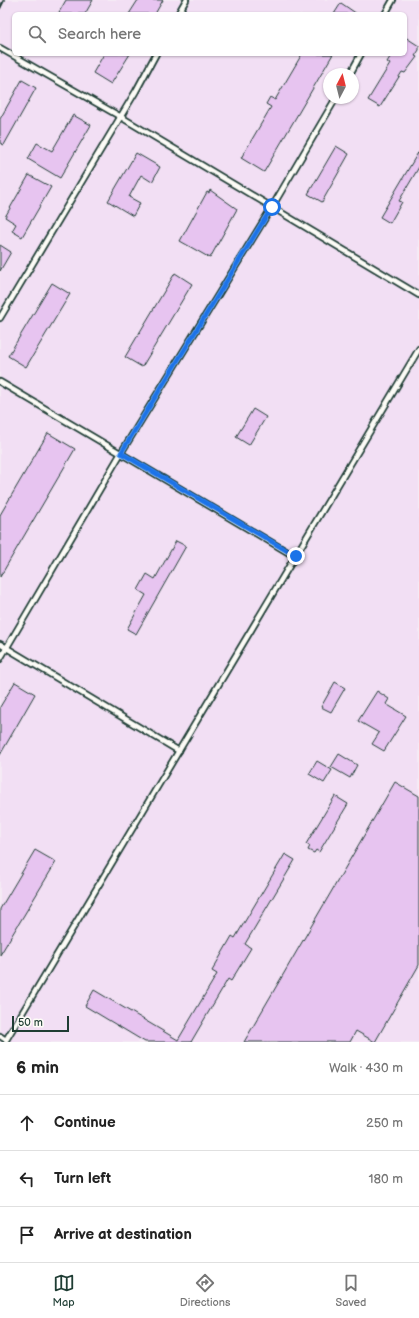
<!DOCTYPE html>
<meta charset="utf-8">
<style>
body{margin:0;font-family:"Balsamiq Sans",sans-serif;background:#f2f2f2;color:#222}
.compass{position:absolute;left:323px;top:68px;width:36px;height:36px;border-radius:50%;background:#fff;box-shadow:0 1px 3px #0004;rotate:7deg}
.scale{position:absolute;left:12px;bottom:10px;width:57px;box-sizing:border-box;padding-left:4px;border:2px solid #1f3d34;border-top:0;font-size:11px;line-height:14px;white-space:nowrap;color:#1f3d34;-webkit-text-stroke:3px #fdfcf7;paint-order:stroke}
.stop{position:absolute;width:12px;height:12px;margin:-9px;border:3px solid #1a73e8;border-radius:50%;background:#fff}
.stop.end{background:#1a73e8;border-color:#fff;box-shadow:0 1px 4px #0008}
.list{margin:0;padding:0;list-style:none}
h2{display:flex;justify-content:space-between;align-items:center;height:52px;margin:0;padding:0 16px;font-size:17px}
h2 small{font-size:13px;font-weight:400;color:#767676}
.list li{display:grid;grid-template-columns:26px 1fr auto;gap:12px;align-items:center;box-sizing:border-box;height:56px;padding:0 16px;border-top:1px solid #e0e0e0}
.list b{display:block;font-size:15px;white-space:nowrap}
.list em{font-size:13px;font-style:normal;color:#767676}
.icon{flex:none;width:22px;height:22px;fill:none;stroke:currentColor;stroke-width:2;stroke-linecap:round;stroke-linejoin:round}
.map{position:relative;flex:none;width:419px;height:1042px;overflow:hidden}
.search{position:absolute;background:#fff;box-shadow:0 1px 3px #0004;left:12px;right:12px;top:12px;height:44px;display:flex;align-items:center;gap:10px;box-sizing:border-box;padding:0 14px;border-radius:6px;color:#767676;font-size:15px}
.sheet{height:220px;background:#fff}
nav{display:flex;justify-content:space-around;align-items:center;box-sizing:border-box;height:56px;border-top:1px solid #e0e0e0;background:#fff;font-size:11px;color:#767676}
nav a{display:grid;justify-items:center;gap:2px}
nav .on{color:#1f3d34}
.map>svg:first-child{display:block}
.built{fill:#f2dff4;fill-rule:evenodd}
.building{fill:#e7c4f0;stroke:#1f3d34}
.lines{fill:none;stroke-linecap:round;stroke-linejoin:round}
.service-casing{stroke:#1f3d34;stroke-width:8}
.service{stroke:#fdfcf7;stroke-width:4.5}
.rail{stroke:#1f3d34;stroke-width:2.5}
.route{stroke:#1a73e8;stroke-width:5}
</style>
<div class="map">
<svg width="419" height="1042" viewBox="0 0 419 1042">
<rect width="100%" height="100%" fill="#f6ebf5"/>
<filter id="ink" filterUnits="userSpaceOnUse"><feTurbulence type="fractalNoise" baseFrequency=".025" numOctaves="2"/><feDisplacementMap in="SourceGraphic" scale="8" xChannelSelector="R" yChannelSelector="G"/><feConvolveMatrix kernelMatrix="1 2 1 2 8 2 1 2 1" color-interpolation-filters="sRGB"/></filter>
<g filter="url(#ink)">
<!-- built -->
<path class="built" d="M0,0H419V1042H0ZM14,14H405V54H14ZM329,74H353V98H329Z"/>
<!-- building -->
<g class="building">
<polygon points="66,0 93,0 85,14 58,14"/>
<polygon points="138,0 163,0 155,14 129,14"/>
<polygon points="341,3 357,14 334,14"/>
<polygon points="405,37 419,46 419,50 415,56 417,57 405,73 402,72 380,107 368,100 390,64 387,62 392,54 405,54"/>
<polygon points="104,54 130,54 111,84 93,73"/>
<polygon points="302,54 333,54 264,172 241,158 271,107 266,104 270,97 275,100"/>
<polygon points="22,80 36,88 4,145 0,143 0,119"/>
<polygon points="73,115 91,125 60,178 28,159 37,143 52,151"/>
<polygon points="336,146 349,154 322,202 308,194"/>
<polygon points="419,151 419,167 399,201 402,202 390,223 380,217"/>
<polygon points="136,153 160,167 152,182 141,175 129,197 140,203 133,216 108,201"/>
<polygon points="29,175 51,187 22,237 12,231 16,224 5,217"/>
<polygon points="210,190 237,209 210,258 180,241 207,192 209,193"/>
<polygon points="0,245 11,252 0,271"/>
<polygon points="175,273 192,284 142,367 125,357"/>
<polygon points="52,283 70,294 26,367 8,356"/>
<polygon points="253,409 266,417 249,445 236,437"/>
<polygon points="48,433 75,449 0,577 0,515"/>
<polygon points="176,541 186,546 136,634 127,629 146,595 138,590 147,574 155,579"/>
<polygon points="15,682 35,694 0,755 0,707"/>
<polygon points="335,682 345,688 331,712 321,707"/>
<polygon points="377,691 389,699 386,704 406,716 384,751 372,744 379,733 358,721"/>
<polygon points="339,754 357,765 350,778 331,767"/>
<polygon points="317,761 332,770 324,783 309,774"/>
<polygon points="395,782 419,796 419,965 375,1042 356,1031 350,1042 244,1042"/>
<polygon points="335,796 348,804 319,852 316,850 314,853 308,850 310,846 306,844"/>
<polygon points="35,850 56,862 0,955 0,909"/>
<polygon points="285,854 295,860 245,944 251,948 231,981 228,979 191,1042 145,1042 85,1006 94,990 178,1040 217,974 212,971 232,936 235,938"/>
</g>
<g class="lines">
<!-- service casing -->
<g class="service-casing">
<g id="service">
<polyline points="178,14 186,0"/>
<polyline points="385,14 393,0"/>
<polyline points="0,48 121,117 419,295"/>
<polyline points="350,74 361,54"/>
<polyline points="0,318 136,91 156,54"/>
<polyline points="0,382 296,557"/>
<polyline points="0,644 179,751"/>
<polyline points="0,659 121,453 272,207 336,98"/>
<polyline points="0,1036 6,1040 419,349"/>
</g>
</g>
<!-- service -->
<use href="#service" class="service"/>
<!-- rail -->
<polyline class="rail" points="0,8 4,0"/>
</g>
</g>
<g class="lines" filter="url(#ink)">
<!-- route -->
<polyline class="route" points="272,207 121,453 296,556"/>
</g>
</svg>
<svg class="compass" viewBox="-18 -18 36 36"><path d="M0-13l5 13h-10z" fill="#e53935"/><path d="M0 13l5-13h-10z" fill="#767676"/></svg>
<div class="scale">50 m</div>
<div class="stop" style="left:272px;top:207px"></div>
<div class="stop end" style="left:296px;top:556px"></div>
<div class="search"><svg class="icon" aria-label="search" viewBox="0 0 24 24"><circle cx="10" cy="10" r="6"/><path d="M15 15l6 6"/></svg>Search here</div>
</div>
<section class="sheet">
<h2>6 min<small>Walk · 430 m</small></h2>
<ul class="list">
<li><svg class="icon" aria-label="ahead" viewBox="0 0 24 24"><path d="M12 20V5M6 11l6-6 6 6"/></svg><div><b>Continue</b></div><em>250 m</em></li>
<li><svg class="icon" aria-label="left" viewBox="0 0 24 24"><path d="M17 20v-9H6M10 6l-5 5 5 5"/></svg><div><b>Turn left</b></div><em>180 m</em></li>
<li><svg class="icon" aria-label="arrive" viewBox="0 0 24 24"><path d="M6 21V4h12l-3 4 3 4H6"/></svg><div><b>Arrive at destination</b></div></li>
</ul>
</section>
<nav>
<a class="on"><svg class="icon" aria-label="map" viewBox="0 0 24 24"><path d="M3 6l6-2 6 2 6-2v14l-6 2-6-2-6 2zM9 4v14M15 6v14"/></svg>Map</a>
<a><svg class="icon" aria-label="directions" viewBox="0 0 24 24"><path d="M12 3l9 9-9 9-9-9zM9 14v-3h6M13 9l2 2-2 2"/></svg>Directions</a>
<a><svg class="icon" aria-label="saved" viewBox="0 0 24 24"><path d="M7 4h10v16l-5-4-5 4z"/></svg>Saved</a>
</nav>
